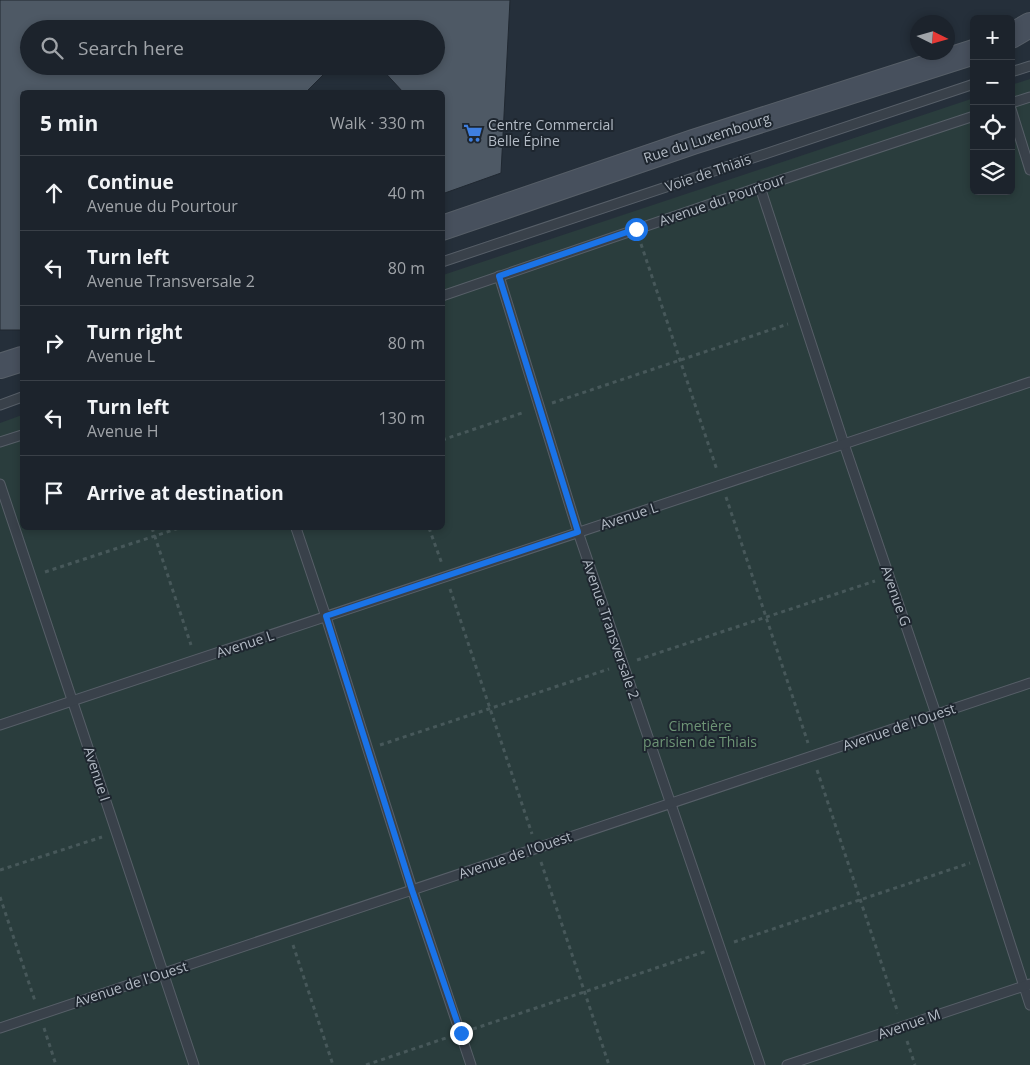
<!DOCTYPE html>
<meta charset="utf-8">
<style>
body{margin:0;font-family:"Open Sans",sans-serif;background:#252b34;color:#f1f3f6}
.controls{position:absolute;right:15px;top:15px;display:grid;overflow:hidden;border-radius:8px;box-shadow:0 2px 8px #0003}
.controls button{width:45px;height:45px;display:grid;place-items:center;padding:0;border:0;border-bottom:1px solid #3a4048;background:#1c232c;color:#f1f3f6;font:25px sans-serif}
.compass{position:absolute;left:910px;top:15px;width:45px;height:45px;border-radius:50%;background:#1c232c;box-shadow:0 2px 8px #0003;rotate:95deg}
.stop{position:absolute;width:15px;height:15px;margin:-11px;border:4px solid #1a73e8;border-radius:50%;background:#fff}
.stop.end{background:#1a73e8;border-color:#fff;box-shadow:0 1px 5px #0008}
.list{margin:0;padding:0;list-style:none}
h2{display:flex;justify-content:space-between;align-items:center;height:65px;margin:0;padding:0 20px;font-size:21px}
h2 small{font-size:16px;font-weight:400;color:#a0a4a9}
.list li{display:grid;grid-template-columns:32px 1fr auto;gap:15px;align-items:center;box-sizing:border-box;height:75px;padding:0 20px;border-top:1px solid #3a4048}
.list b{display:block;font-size:19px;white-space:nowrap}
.list p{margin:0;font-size:16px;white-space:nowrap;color:#a0a4a9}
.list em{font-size:16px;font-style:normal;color:#a0a4a9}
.icon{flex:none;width:28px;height:28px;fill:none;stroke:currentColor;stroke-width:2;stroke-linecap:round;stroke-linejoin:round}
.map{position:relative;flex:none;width:1030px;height:1065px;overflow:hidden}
.search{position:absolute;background:#1c232c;box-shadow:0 2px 8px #0003;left:20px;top:20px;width:425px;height:55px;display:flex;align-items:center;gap:12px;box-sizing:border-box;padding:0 18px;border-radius:28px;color:#a0a4a9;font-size:19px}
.panel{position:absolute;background:#1c232c;box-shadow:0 2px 8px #0003;left:20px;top:90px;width:425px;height:440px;border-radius:8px}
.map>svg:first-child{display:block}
.green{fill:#2a3d3d}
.building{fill:#4e5965;stroke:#202831}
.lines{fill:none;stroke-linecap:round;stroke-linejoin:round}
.lane-casing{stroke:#575f68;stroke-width:11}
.secondary-casing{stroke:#575f68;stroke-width:26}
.path{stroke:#47585a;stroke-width:3;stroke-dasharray:4 4;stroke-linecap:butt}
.lane{stroke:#39414a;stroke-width:9}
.secondary{stroke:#47505d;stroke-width:24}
.route{stroke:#1a73e8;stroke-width:6}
.labels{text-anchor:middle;stroke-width:4;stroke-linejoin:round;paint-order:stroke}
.poi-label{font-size:14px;fill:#b4bcc6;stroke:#1e262f;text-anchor:start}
.street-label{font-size:14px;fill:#b4bcc6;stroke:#1e262f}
.park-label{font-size:14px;fill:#6e9576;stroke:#1e262f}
</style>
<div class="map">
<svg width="1030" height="1065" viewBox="0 0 1030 1065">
<rect width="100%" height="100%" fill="#252f3a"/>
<!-- green -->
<polygon class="green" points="1030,79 1030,1065 0,1065 0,423 22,415 22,528 442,528 443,275 974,98 974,191 1011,191 1011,85"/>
<!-- building -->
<polygon class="building" points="0,0 510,0 501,173 442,194 442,92 403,92 379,66 436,66 436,29 29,29 29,66 332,66 306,92 22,92 22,330 0,330"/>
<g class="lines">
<!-- lane casing -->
<g class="lane-casing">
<g id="lane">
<polyline points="1011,72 1030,66"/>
<polyline points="1011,103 1030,97"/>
<polyline points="1011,109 1030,170"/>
<polyline points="760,187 844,444 936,714 1030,1005"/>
<polyline points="442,262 974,84"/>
<polyline points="499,276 578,532 760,1065"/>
<polyline points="442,296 760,187 974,116"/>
<polyline points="0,405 22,397"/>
<polyline points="0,442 22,435"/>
<polyline points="0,484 194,1065"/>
<polyline points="296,528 326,617 412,889 471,1065"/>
<polyline points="0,725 1030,382"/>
<polyline points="0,1028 1030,683"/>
<polyline points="787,1065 1030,984"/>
</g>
</g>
<!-- secondary casing -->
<g class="secondary-casing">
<g id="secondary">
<polyline points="1011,36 1030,25"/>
<polyline points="442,228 693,142 974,52"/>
<polyline points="0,366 22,359"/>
</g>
</g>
<!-- path -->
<g class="path">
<polyline points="641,244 717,470"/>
<polyline points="552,403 788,324"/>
<polyline points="442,440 525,412"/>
<polyline points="726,497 808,743"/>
<polyline points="152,528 191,645"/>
<polyline points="429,528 442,564"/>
<polyline points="45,572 179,528"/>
<polyline points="450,589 532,834"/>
<polyline points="637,660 875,581"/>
<polyline points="380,745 609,669"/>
<polyline points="817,770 898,1013"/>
<polyline points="541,862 609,1065"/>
<polyline points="0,870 102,837"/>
<polyline points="0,897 35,1001"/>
<polyline points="734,942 970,863"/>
<polyline points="293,945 333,1065"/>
<polyline points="44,1028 56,1065"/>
<polyline points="473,1029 707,951"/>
<polyline points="907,1041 915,1065"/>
<polyline points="366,1065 446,1038"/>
</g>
<!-- lane -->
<use href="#lane" class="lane"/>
<!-- secondary -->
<use href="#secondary" class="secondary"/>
</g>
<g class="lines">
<!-- route -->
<polyline class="route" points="461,1033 412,890 326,616 578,532 499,276 636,229"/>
</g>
<!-- icons -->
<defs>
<g id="supermarket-bare" transform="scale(1.5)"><path d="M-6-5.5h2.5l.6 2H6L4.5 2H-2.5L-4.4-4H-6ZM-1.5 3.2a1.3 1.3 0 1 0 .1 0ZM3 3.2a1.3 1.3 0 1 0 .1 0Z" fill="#3f7fe0" stroke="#1e262f" stroke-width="2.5" paint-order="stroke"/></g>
</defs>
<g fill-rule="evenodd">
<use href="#supermarket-bare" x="473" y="133"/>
</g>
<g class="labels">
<!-- poi labels -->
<g class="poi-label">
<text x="488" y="130">Centre Commercial<tspan x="488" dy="16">Belle Épine</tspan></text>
</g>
<!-- street labels -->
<g class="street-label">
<text transform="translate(707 138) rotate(-18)" y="5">Rue du Luxembourg</text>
<text transform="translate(708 173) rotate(-19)" y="5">Voie de Thiais</text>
<text transform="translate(722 200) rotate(-19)" y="5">Avenue du Pourtour</text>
<text transform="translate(629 516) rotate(-18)" y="5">Avenue L</text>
<text transform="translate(896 596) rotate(71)" y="5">Avenue G</text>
<text transform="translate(611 629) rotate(71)" y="5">Avenue Transversale 2</text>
<text transform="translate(245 644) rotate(-18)" y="5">Avenue L</text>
<text transform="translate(899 727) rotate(-19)" y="5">Avenue de l'Ouest</text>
<text transform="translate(97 774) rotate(72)" y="5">Avenue I</text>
<text transform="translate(515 855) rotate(-19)" y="5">Avenue de l'Ouest</text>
<text transform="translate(131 984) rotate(-18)" y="5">Avenue de l'Ouest</text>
<text transform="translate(909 1024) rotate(-19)" y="5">Avenue M</text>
</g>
<!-- park labels -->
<g class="park-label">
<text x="700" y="731">Cimetière<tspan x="700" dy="16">parisien de Thiais</tspan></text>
</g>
</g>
</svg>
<div class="controls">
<button>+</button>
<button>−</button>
<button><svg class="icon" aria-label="locate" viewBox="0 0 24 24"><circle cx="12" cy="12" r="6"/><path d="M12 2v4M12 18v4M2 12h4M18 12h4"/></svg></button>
<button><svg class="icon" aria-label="layers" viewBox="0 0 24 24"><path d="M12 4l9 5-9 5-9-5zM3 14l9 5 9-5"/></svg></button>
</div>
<svg class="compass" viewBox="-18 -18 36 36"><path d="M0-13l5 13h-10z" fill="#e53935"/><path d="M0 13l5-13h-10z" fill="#a0a4a9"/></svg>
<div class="stop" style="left:636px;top:229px"></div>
<div class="stop end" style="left:461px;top:1033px"></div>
<div class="search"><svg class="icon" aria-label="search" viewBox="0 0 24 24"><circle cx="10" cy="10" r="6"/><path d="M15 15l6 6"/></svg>Search here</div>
<section class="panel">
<h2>5 min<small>Walk · 330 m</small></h2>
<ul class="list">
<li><svg class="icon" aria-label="ahead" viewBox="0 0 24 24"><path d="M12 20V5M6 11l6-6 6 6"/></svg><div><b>Continue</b><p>Avenue du Pourtour</p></div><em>40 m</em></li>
<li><svg class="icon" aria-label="left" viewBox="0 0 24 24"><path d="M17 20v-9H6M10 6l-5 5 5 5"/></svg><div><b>Turn left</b><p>Avenue Transversale 2</p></div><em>80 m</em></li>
<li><svg class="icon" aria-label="right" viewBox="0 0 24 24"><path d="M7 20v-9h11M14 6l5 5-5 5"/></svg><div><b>Turn right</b><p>Avenue L</p></div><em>80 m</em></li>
<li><svg class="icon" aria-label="left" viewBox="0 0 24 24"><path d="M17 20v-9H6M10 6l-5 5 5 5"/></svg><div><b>Turn left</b><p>Avenue H</p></div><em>130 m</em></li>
<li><svg class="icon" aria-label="arrive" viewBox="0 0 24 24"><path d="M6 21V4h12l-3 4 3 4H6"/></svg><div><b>Arrive at destination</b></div></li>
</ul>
</section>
</div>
